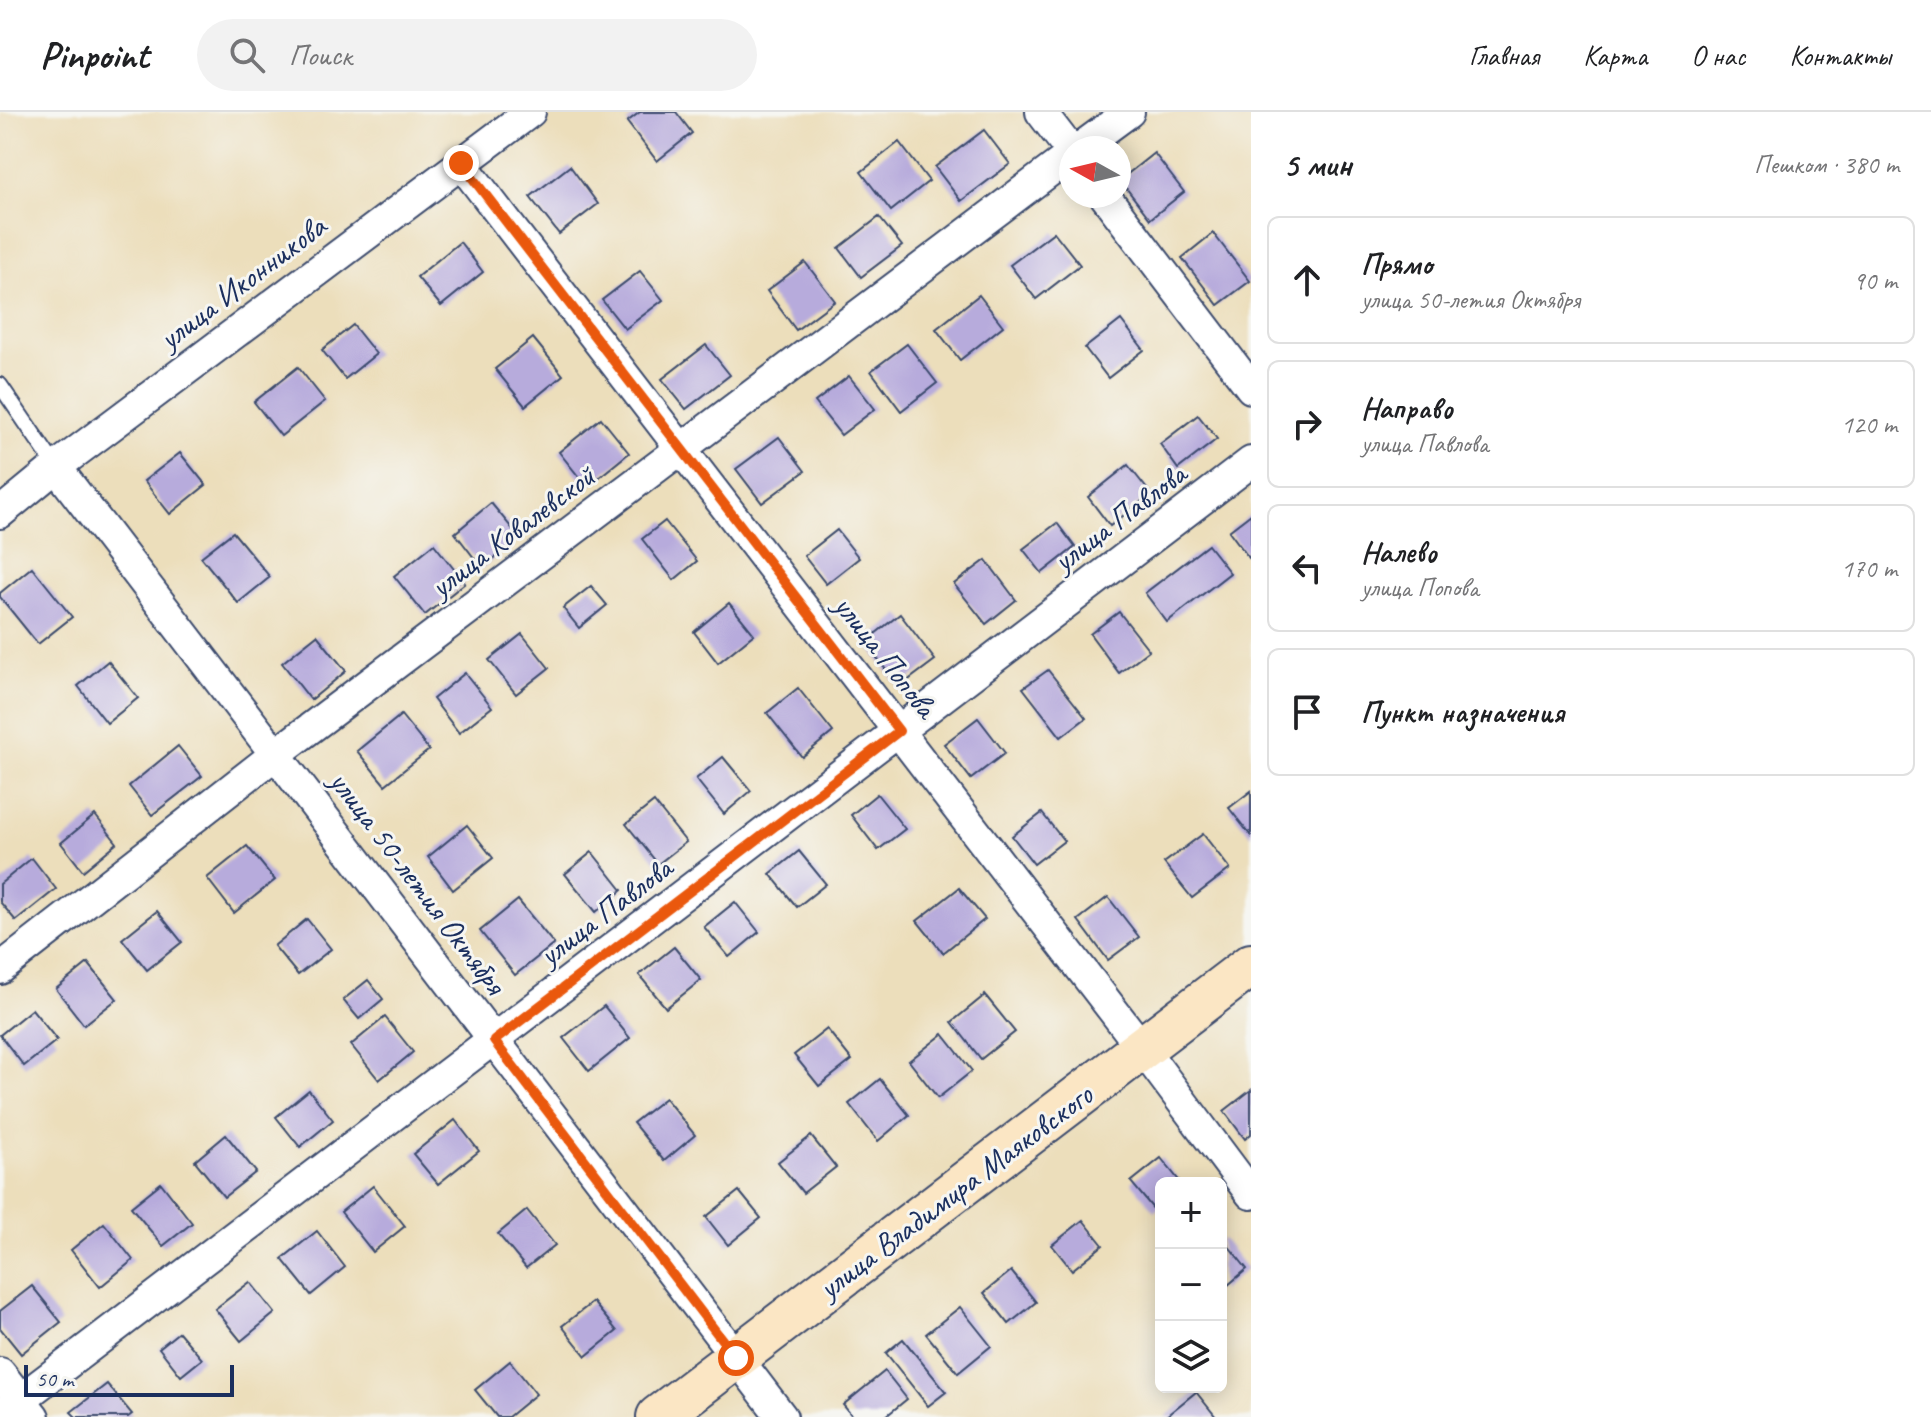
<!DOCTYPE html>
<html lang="ru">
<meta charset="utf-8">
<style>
body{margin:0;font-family:Caveat,sans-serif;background:#f2f2f2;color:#202124}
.controls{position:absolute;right:24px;bottom:24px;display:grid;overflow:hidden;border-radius:12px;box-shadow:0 4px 20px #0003}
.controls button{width:72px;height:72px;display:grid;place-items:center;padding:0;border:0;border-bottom:2px solid #e0e0e0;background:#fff;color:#202124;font:40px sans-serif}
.compass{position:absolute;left:1059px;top:24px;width:72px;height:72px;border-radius:50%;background:#fff;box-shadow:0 4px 20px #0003;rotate:278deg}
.scale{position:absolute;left:24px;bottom:20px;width:210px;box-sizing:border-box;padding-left:8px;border:4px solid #1b2f5e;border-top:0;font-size:22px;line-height:28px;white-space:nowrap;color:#1b2f5e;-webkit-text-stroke:6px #f6f6f2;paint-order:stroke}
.stop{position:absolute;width:24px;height:24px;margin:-18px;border:6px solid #ea580c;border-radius:50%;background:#fff}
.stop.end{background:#ea580c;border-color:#fff;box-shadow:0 2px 8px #0008}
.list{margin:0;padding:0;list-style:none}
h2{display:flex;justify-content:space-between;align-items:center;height:104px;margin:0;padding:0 32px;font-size:34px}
h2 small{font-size:26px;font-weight:400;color:#757577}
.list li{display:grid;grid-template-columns:52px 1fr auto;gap:24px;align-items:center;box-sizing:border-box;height:128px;margin:0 16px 16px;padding:0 16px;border:2px solid #e0e0e0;border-radius:12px}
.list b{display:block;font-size:30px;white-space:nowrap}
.list p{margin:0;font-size:26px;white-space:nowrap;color:#757577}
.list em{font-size:26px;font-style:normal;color:#757577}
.icon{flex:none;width:44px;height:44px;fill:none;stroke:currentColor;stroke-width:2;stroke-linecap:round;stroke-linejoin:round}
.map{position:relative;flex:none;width:1251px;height:1305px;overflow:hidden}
header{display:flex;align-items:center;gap:48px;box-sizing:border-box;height:112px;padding:0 40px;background:#fff;border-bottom:2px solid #e0e0e0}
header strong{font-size:38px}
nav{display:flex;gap:44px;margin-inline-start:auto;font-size:28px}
.search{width:560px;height:72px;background:#f2f2f2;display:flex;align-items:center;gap:20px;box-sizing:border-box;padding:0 28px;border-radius:44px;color:#757577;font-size:30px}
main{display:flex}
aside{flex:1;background:#fff}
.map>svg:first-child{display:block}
.building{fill:#b7abdc}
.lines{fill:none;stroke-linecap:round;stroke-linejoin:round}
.lane-casing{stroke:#3a496c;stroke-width:18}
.street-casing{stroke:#3a496c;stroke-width:34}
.secondary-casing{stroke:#3a496c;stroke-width:46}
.lane{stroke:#fff;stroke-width:14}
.street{stroke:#fff;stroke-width:30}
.secondary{stroke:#fbe6c4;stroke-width:42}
.route{stroke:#ea580c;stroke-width:10}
.labels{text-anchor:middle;stroke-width:6;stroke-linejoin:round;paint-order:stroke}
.street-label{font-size:32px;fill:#1b2f5e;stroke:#f6f6f2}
</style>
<header>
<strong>Pinpoint</strong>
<div class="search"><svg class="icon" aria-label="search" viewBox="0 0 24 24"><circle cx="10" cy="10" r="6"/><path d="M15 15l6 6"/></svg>Поиск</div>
<nav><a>Главная</a><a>Карта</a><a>О нас</a><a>Контакты</a></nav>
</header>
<main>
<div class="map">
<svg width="1251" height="1305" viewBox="0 0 1251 1305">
<rect width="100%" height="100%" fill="#f6f6f2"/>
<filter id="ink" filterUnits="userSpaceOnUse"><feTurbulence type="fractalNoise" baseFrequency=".0125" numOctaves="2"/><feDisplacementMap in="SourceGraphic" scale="16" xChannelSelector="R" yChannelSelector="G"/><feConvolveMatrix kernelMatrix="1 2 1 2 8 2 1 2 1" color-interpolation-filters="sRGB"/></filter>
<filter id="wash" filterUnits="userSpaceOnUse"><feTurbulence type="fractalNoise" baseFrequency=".006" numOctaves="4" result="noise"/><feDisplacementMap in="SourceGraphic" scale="32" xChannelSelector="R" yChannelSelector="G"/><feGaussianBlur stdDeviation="1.8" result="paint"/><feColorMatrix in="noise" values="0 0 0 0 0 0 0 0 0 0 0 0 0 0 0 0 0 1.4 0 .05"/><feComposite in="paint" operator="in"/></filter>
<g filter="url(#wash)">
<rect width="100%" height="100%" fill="#ecdebb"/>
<g id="blocks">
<!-- building -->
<g class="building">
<polygon points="640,0 676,0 692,21 657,49 627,10"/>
<polygon points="984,18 1010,52 961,89 935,55"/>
<polygon points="899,30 929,69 891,99 861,60"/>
<polygon points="1154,41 1184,80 1150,107 1120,68"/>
<polygon points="570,54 598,92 559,122 530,85"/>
<polygon points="879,105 902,134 861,165 839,136"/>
<polygon points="1054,120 1080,153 1036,187 1010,153"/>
<polygon points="1213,121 1250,169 1218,193 1182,146"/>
<polygon points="460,130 483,160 441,194 417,165"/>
<polygon points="805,150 835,189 796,218 767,179"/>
<polygon points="640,159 663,188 625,217 602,188"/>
<polygon points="979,183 1003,214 960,248 936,217"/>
<polygon points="1121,208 1144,238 1108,266 1085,236"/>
<polygon points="353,213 376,242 345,267 322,238"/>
<polygon points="533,226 563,263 525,294 495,257"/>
<polygon points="907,232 937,271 901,299 871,259"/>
<polygon points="706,233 730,263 686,297 662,267"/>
<polygon points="298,255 325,289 281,324 254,290"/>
<polygon points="849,264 875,297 841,323 815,290"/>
<polygon points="1198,303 1217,327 1178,357 1160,332"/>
<polygon points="601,306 629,341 587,375 559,340"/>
<polygon points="779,325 805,359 762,391 736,357"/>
<polygon points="180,341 206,373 170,402 144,369"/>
<polygon points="1128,353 1151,382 1110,414 1088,385"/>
<polygon points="491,391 520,426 482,456 455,421"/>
<polygon points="1251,402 1251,444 1249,446 1229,419"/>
<polygon points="665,409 697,449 674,468 642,427"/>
<polygon points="1057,411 1075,435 1042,461 1023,437"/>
<polygon points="837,418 859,446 826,472 804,444"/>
<polygon points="233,420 270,465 238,491 201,445"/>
<polygon points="434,432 465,471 425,503 394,464"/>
<polygon points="1208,433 1230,461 1167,510 1145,481"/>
<polygon points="986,448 1016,488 986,512 954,472"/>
<polygon points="32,455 72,505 38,532 0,485 0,481"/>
<polygon points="591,474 607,493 579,516 563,496"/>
<polygon points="729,491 754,522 718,551 694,520"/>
<polygon points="1119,500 1149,538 1119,561 1090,522"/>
<polygon points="900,502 935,548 899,575 865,530"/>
<polygon points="522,522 549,556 516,582 489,548"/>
<polygon points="317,523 346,559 311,588 282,551"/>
<polygon points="108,549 138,586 107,611 78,574"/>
<polygon points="1048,558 1086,606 1061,625 1023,576"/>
<polygon points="465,561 492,595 459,621 433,587"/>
<polygon points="798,576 833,620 802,645 767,601"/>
<polygon points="401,603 429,638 385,673 357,639"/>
<polygon points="978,606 1005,641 971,667 944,632"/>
<polygon points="178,634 202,664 152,703 129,674"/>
<polygon points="723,645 751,679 724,702 696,667"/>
<polygon points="1251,679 1251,724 1229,696"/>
<polygon points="877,682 905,717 878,738 851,703"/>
<polygon points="654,690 686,730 658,752 626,712"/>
<polygon points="1042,701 1064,729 1034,752 1012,724"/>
<polygon points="95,703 117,731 83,759 61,731"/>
<polygon points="467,713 493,746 453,778 428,745"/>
<polygon points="1203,722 1230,757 1192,786 1164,751"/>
<polygon points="247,734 275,768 234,801 207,766"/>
<polygon points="799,739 826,772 797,795 770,762"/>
<polygon points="592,740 622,778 596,800 565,762"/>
<polygon points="32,746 56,777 16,809 0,790 0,772"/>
<polygon points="959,776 985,807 943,841 917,809"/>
<polygon points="1108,785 1139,825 1108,848 1078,808"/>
<polygon points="518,788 554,832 515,863 480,819"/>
<polygon points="735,790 759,820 729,845 704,815"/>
<polygon points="157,799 182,830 147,858 122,827"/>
<polygon points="307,807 331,837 298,863 274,834"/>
<polygon points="674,835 701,868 666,896 639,863"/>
<polygon points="88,851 117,887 84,913 56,877"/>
<polygon points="368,868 383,887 359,907 343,888"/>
<polygon points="985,883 1015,920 981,947 952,910"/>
<polygon points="604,894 630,926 589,959 563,926"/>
<polygon points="32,897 57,928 24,954 0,923"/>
<polygon points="385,905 413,940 379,968 351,933"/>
<polygon points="827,917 852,948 819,974 794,943"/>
<polygon points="943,922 972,959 938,986 909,949"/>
<polygon points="880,967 909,1003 878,1029 849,992"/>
<polygon points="309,978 333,1008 300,1035 276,1005"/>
<polygon points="1251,978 1251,1022 1245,1027 1224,999"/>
<polygon points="665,986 695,1023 664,1049 633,1011"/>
<polygon points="455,1008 479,1039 438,1072 413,1042"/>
<polygon points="226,1023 256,1060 224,1085 195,1049"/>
<polygon points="811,1024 836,1055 803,1081 778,1050"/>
<polygon points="1161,1046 1181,1071 1161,1071 1161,1094 1155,1099 1131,1070"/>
<polygon points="161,1071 192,1111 163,1134 131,1095"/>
<polygon points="373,1074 405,1114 373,1140 341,1100"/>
<polygon points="739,1079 761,1106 728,1133 706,1105"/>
<polygon points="527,1098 555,1133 526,1156 498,1122"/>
<polygon points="1083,1108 1103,1133 1072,1158 1052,1133"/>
<polygon points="104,1111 133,1148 100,1175 71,1138"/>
<polygon points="317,1119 345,1155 311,1183 282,1147"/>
<polygon points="1223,1127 1247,1157 1221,1179 1221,1128"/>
<polygon points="1011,1159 1036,1190 1009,1212 984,1181"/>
<polygon points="250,1170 275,1201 241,1229 215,1197"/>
<polygon points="32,1174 61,1210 21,1242 0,1216 0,1199"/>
<polygon points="593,1190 617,1219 586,1244 562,1214"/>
<polygon points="960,1195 991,1234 958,1261 926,1222"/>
<polygon points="179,1220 202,1247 181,1264 159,1236"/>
<polygon points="903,1227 946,1280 928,1294 886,1241"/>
<polygon points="510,1249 536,1282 508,1305 497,1305 475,1278"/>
<polygon points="885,1259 907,1287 885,1305 853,1305 843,1293"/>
<polygon points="107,1272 132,1302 128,1305 76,1305 71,1300"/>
<polygon points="1196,1280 1216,1305 1165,1305"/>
</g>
</g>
</g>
<g filter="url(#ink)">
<use href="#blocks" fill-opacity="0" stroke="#3a496c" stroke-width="2"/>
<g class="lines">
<!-- lane casing -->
<g class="lane-casing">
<polyline id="lane" points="0,273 56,355"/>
</g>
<!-- street casing -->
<g class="street-casing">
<g id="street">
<polyline points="1041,0 1071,39"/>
<polyline points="1080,36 1129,0"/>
<polyline points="461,51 1142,936 1251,1082"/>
<polyline points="1105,84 1251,276"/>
<polyline points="56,355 782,1305"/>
<polyline points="0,401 56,355 530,0"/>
<polyline points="0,857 276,642 1071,43"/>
<polyline points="0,1261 34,1305"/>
<polyline points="0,1303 1251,350"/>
</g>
</g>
<!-- secondary casing -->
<g class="secondary-casing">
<polyline id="secondary" points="658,1305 1251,853"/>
</g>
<!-- lane -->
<use href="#lane" class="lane"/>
<!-- street -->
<use href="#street" class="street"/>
<!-- secondary -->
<use href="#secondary" class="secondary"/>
</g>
</g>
<g class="lines" filter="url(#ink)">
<!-- route -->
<polyline class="route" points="461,51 899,619 494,929 736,1246"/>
</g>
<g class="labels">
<!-- street labels -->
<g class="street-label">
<text transform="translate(242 170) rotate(-37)" y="11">улица Иконникова</text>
<text transform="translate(1119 405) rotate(-37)" y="11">улица Павлова</text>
<text transform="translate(512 419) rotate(-37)" y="11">улица Ковалевской</text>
<text transform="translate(886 544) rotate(52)" y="11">улица Попова</text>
<text transform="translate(418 770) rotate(53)" y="11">улица 50-летия Октября</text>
<text transform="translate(605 799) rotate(-37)" y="11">улица Павлова</text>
<text transform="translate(955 1079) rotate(-37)" y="11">улица Владимира Маяковского</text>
</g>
</g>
</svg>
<div class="controls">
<button>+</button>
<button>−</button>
<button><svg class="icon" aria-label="layers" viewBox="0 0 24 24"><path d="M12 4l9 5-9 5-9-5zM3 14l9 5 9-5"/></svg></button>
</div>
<svg class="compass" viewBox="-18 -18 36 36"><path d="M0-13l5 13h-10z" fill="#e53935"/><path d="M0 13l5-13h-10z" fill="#757577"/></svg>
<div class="scale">50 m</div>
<div class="stop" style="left:736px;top:1246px"></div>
<div class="stop end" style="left:461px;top:51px"></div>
</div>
<aside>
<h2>5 мин<small>Пешком · 380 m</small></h2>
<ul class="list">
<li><svg class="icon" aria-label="ahead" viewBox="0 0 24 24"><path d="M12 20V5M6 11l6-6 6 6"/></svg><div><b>Прямо</b><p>улица 50-летия Октября</p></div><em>90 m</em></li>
<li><svg class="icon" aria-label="right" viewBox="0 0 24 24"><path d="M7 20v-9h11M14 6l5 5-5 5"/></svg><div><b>Направо</b><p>улица Павлова</p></div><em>120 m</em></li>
<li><svg class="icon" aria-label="left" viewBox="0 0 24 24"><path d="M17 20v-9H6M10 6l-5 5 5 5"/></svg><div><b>Налево</b><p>улица Попова</p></div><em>170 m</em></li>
<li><svg class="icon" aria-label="arrive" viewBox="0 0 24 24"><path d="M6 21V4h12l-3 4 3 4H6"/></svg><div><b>Пункт назначения</b></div></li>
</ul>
</aside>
</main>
